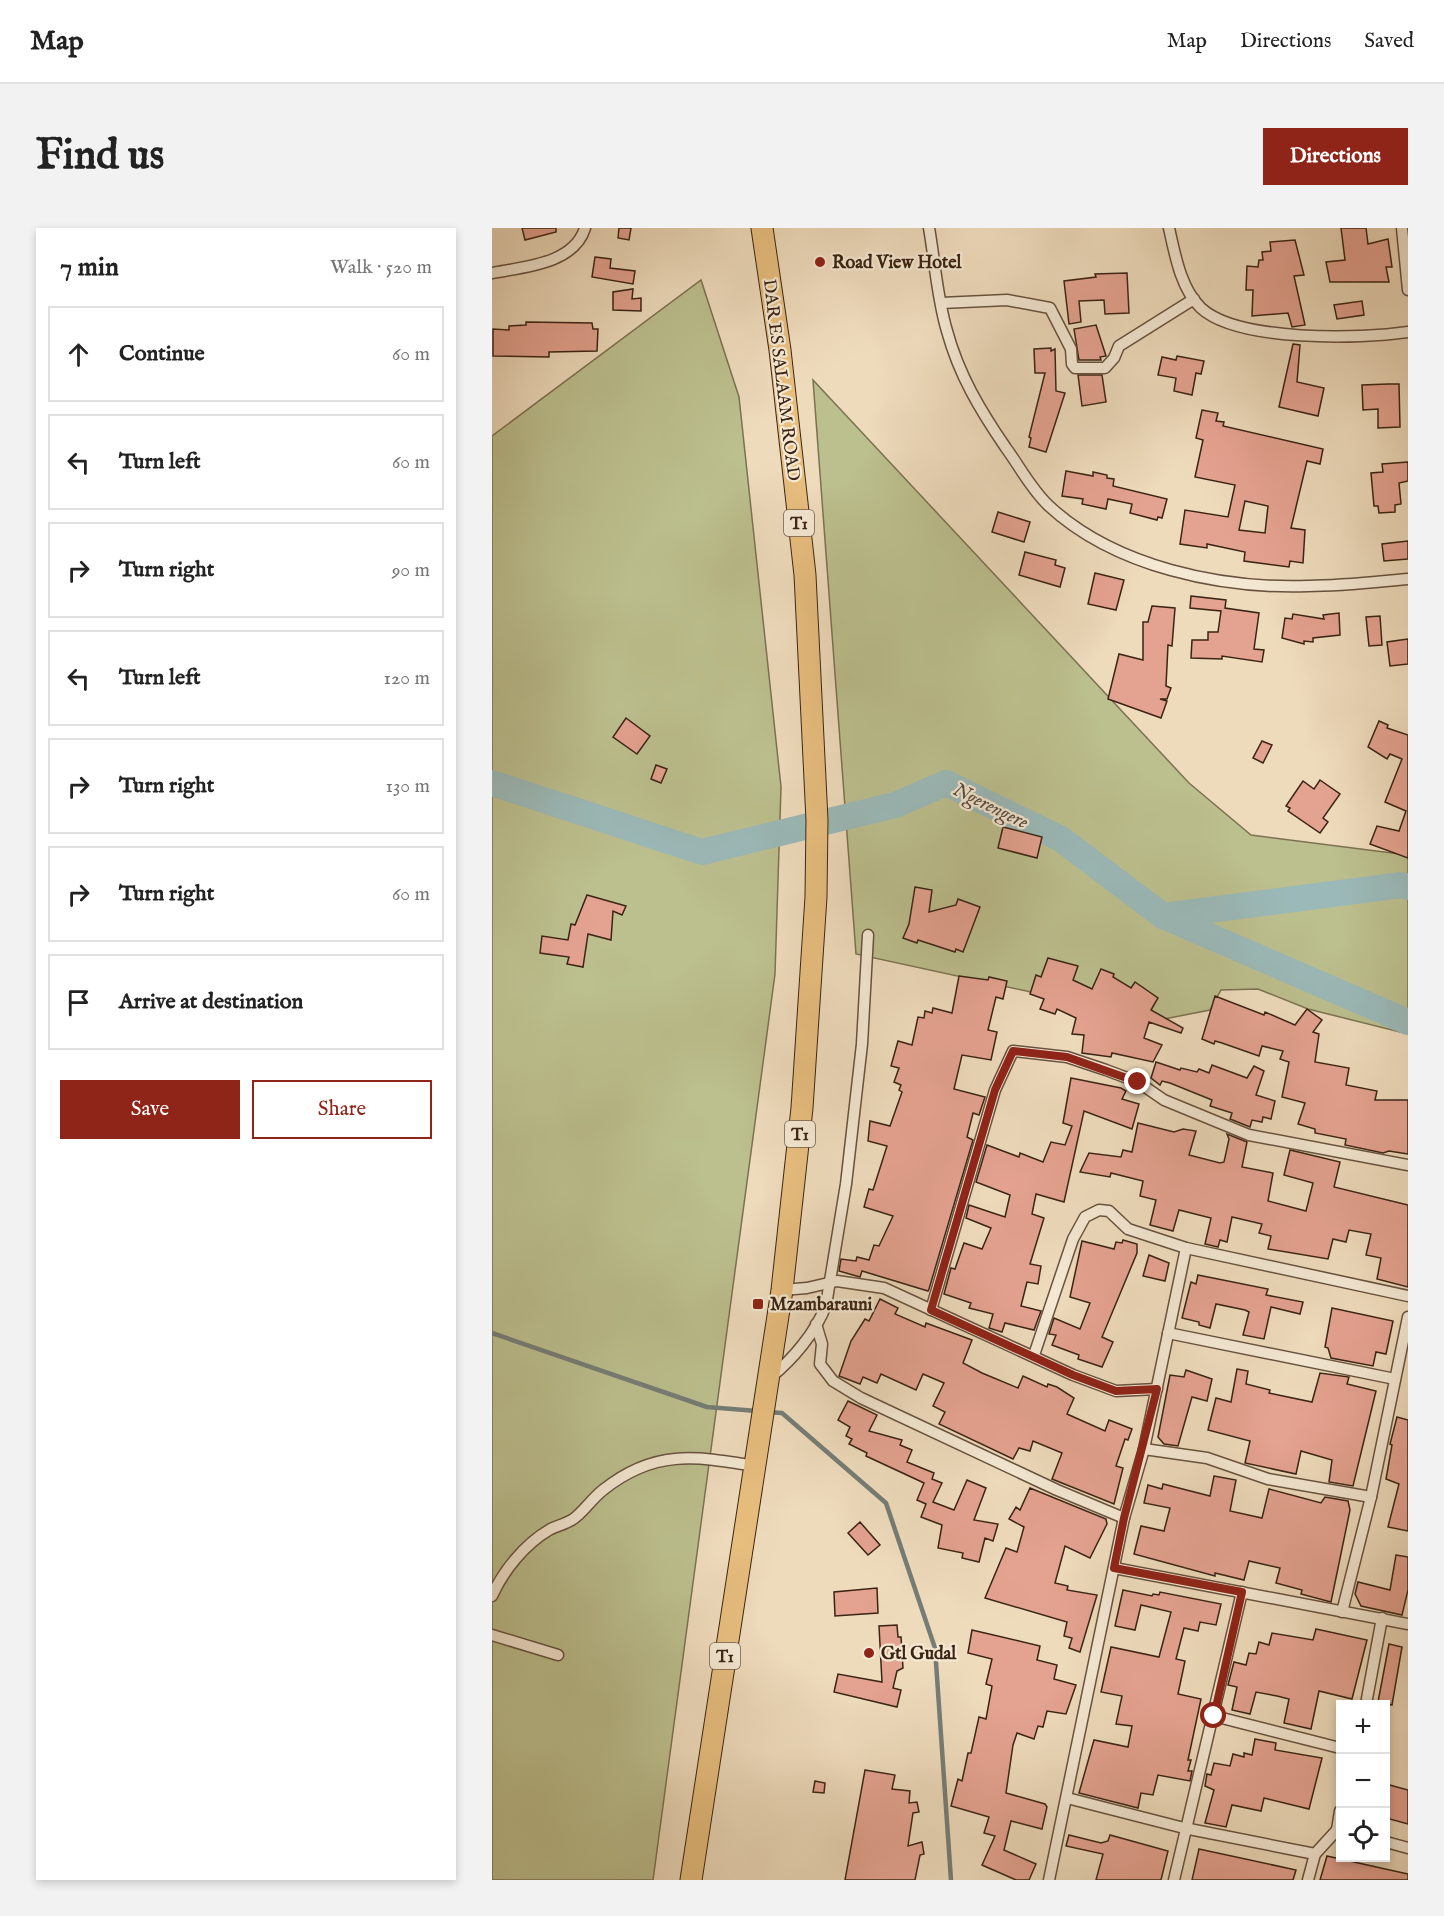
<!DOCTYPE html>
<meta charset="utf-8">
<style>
body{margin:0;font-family:"IM FELL English",serif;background:#f2f2f2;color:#222}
.controls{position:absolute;right:18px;bottom:18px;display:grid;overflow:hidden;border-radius:0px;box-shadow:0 3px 9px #0003}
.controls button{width:54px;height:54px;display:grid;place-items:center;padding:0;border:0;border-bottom:2px solid #e0e0e0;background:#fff;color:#222;font:30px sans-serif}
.stop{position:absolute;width:18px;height:18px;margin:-14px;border:4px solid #8f2418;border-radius:50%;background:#fff}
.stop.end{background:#8f2418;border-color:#fff;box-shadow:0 2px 6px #0008}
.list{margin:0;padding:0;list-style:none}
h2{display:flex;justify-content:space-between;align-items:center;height:78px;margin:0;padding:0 24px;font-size:26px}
h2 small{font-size:20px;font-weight:400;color:#767676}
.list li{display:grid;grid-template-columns:39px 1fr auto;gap:18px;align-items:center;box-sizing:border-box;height:96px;margin:0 12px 12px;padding:0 12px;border:2px solid #e0e0e0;border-radius:0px}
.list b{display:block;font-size:22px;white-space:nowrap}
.list em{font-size:20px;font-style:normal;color:#767676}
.actions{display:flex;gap:12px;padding:18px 24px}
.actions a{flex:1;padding:14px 0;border:2px solid #8f2418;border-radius:0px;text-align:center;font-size:21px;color:#8f2418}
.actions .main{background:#8f2418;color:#fff}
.icon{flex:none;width:33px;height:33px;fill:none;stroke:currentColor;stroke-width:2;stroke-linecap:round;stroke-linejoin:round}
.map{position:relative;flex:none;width:916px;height:1652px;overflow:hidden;border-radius:0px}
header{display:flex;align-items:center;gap:36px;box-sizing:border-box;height:84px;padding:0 30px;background:#fff;border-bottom:2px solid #e0e0e0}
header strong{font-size:28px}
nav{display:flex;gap:33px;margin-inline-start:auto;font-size:21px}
.intro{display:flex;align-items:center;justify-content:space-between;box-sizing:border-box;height:144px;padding:0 36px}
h1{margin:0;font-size:42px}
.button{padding:15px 27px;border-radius:0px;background:#8f2418;color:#fff;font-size:21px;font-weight:700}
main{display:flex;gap:36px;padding:0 36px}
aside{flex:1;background:#fff;border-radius:0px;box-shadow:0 3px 9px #0003}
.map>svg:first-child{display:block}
.green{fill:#bcbf8e;stroke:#7c7251;stroke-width:1.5}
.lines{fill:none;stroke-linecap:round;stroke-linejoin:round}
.stream{stroke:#757d76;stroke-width:4.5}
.river{stroke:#9bb9b8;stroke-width:26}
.building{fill:#e4a290;stroke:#3b2414;stroke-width:1.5;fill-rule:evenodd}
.street-casing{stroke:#68523e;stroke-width:13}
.highway-casing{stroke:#3b2414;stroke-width:23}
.street{stroke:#f4e8d3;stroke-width:10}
.highway{stroke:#e7be7e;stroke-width:21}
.route{stroke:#8f2418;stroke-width:8}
.poi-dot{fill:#8f2418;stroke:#f4e8d3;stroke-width:2}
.labels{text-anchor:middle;stroke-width:4.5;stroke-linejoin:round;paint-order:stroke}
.shield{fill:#f4e8d3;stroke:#725f4d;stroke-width:1.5}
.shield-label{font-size:16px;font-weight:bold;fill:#3b2414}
.poi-label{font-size:18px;font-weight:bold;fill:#3b2414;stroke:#f4e8d3;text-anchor:start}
.street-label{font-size:18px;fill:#3b2414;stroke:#f4e8d3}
.water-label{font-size:20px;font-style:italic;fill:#53493d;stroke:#f4e8d3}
</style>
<header>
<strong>Map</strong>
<nav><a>Map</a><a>Directions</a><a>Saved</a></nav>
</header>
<div class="intro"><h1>Find us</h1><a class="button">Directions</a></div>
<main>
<aside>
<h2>7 min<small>Walk · 520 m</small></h2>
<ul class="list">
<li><svg class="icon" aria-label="ahead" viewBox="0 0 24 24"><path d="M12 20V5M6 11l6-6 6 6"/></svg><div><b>Continue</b></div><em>60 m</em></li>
<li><svg class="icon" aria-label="left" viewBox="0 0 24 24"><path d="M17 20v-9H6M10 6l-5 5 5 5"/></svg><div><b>Turn left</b></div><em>60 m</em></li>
<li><svg class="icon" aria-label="right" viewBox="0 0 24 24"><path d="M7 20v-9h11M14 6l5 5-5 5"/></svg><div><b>Turn right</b></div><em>90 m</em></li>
<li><svg class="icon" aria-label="left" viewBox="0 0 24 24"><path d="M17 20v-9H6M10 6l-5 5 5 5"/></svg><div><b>Turn left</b></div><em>120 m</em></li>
<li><svg class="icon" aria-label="right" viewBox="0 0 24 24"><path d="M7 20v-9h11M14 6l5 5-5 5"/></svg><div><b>Turn right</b></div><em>130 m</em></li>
<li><svg class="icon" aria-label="right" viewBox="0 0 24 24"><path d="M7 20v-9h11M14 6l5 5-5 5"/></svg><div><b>Turn right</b></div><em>60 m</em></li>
<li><svg class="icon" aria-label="arrive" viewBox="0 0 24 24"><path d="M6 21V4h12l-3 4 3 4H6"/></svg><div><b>Arrive at destination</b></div></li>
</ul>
<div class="actions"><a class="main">Save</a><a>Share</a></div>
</aside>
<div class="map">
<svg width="916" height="1652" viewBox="0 0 916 1652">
<rect width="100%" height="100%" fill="#eedbbc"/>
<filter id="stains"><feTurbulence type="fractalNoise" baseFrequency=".00333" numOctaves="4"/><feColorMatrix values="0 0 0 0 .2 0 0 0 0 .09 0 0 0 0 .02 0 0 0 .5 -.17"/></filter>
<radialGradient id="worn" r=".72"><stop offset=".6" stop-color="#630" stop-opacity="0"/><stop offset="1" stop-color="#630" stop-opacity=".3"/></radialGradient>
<!-- green -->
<g class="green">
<polygon points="209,52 247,169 289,559 283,746 161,1652 0,1652 0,208"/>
<polygon points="321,152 697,555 759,607 916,627 916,806 816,781 766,761 729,762 718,782 667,792 364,726"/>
</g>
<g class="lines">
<!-- stream -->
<g class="stream">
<polyline points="0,1105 215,1179 265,1183"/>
<polyline points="276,1184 290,1185 394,1275 443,1420 459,1652"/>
</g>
<!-- river -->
<g class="river">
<polyline points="0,555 210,624 403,577 454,555 569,611 671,688 910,657 916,659"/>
<polyline points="671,688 916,794"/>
</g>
</g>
<!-- building -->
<g class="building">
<polygon points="30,0 64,0 64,4 33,12"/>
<polygon points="127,0 139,0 137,12 126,10"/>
<polygon points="849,0 874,0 876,16 896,11 900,39 894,39 897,54 838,54 834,34 853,32"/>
<polygon points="803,12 812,47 802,48 813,97 800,99 796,85 760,88 761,62 754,62 755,38 766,39 767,32 771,32 770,24 779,23 778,14"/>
<polygon points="103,29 119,31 118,40 143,43 141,56 100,49"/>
<polygon points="635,45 637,85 613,86 612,72 587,73 589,94 577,96 572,53 604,49 603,46"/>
<polygon points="141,61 140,71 149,70 149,83 121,82 121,64"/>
<polygon points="870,73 872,87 845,91 842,77"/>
<polygon points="34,94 100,95 101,101 106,101 105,123 57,124 57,129 1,128 1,101 17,102 17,98 34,97"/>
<polygon points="604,97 614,128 608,129 609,132 587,132 582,101"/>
<polygon points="801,116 808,117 805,154 832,160 826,188 787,179"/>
<polygon points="559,120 559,123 563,121 564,163 573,165 554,224 537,219 539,210 537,209 553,145 543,145 542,121"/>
<polygon points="685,128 712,133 709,146 704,145 700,167 682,163 684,150 666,147 670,129 684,132"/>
<polygon points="586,147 610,147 614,174 590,178"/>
<polygon points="896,156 907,156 908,199 886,200 886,181 871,182 870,157"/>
<path d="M710,182L726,185L724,193L732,194L731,198L831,221L828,236L815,233L799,300L813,302L811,335L798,333L797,339L752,333L753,324L715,316V320L688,316L693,282L736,289L743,257L703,249L711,212L704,210ZM753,273L776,278L773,305L747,302Z"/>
<polygon points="916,234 916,253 907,255 909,276 903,277 903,284 887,285 886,278 882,278 879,245 891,244 890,236"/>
<polygon points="574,243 601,248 601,244 615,247 615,250 622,251 621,258 675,271 670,290 666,289 665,292 638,285 640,276 616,271 614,281 590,276 591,271 570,268"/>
<polygon points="506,284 538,294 532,314 500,304"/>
<polygon points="916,313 916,331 892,333 890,316"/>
<polygon points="533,324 564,332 563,337 573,340 568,359 527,347"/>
<polygon points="603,345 632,352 624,382 596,376"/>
<polygon points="699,368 734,372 733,380 767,385 762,421 772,422 770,434 730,428 730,431 699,430 700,412 716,412 716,404 726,404 729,383 698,380"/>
<polygon points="660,378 683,380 680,418 676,417 674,458 679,460 675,471 668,471 675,473 669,490 616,471 627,426 651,432 651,394 656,394"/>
<polygon points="847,385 848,407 821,410 821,414 812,413 812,416 790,410 793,390 800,391 801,386 832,391 831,387"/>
<polygon points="888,388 890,417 877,418 874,389"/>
<polygon points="916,411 916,436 898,438 895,414"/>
<polygon points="134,490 158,508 145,526 121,509"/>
<polygon points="887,493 896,497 895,500 916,507 916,630 878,616 885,598 907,603 914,583 893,574 910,531 898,526 895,531 876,519"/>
<polygon points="770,513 780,517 771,535 761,530"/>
<polygon points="164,537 175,541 169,555 159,551"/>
<polygon points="828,552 848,566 831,590 836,594 828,605 796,583 798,580 794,578 811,553 822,561"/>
<polygon points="511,599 550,609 545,630 506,620"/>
<polygon points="423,659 440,662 437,684 464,677 466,671 488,679 471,724 464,721 463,724 426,712 425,715 411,710 417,696"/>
<polygon points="95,667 134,678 130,687 121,683 119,712 96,706 91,739 75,736 77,729 48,725 50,708 76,712 79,696 83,697"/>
<polygon points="556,730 586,738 581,752 600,761 609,741 622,746 621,749 639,760 643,754 666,770 659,782 691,800 689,805 657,794 652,810 670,817 661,834 620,825 619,829 590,825 592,807 580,806 584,790 565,781 563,786 548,781 552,771 538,766 544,747 549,749"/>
<polygon points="467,748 496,752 497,749 515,753 511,771 504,769 496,802 505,804 499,832 470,827 462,861 493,869 487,887 481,885 475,909 481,912 437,1061 436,1063 370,1043 368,1049 347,1043 349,1031 364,1033 365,1029 377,1032 382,1017 387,1018 401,988 372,979 377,961 381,962 395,918 376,913 378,893 398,898 410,864 407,862 409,857 402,854 407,840 399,838 406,813 420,817 426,789 432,790 433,783 440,785 441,780 460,785"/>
<polygon points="723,768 772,787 773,784 803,797 815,781 830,792 821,804 827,806 823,834 857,840 854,857 885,863 883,872 916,872 916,926 897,923 891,925 853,917 854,911 823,905 823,901 806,896 813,875 790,869 797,834 788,831 791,823 770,818 767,828 730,815 723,813 722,816 710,811"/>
<polygon points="664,834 688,842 689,840 705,844 707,841 717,845 720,837 755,850 762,838 772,843 764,867 783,873 779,891 771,889 770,894 760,892 758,899 738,891 740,885 718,878 720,872 678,855 670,853 668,857 659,850"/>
<polygon points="579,850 629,860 634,863 630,871 647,876 640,901 592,883 572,974 544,966 540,986 552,990 538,1036 549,1038 546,1056 535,1054 529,1078 549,1083 542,1102 513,1095 510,1104 497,1100 501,1086 477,1080 479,1075 452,1066 459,1040 463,1041 472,1015 490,1021 499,1000 474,990 477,977 513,989 518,967 484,954 495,917 527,929 528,925 551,934 559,914 573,917 580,898 571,895"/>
<polygon points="646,895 682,904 691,901 704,903 697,927 728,935 732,934 737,911 735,906 755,914 750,939 781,945 776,973 814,983 821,955 792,947 798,922 848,934 842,959 916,977 916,1059 885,1051 889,1030 874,1027 879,1006 857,1002 854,1014 841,1011 836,1031 776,1021 779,1008 767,1005 770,996 740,989 735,1014 728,1012 726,1019 713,1016 719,990 687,982 681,1003 658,997 664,972 648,968 651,953 619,945 618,949 588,944 597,925 629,929 631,922 640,924"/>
<polygon points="631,1012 645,1016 645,1025 610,1109 621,1114 610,1139 586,1131 587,1127 560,1117 564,1107 557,1106 562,1090 588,1101 598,1075 578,1069 590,1013 622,1021 624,1014 630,1015"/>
<polygon points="657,1027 677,1035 673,1053 651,1048"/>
<polygon points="706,1047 776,1061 774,1067 811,1074 808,1086 779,1079 772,1111 751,1107 757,1084 753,1082 724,1076 718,1100 707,1097 707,1094 690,1090 699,1054 704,1056"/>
<polygon points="388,1071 406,1080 403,1086 433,1099 434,1095 480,1112 471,1135 490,1145 526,1160 531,1148 555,1159 556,1156 565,1159 582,1170 575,1186 613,1203 617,1192 640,1201 636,1212 633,1211 624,1238 631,1240 622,1276 560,1251 570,1225 541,1213 538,1223 527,1220 521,1231 447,1196 453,1184 441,1178 452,1155 431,1146 424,1162 389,1146 385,1155 371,1149 368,1156 347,1148 359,1113 373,1091 377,1093"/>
<polygon points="840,1080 901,1093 894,1126 884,1124 881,1138 839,1130 836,1120 833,1119"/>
<polygon points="745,1141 756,1143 754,1156 778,1162 777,1165 820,1174 828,1145 857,1149 855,1156 884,1163 861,1258 837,1254 840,1232 809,1223 804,1246 753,1235 758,1213 716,1202 724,1170 739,1174"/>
<polygon points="694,1142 720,1151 715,1173 700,1169 686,1218 672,1216 666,1209 678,1147 692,1149"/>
<polygon points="356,1173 385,1187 377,1203 410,1212 408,1217 420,1222 415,1234 442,1245 440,1251 450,1255 441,1274 462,1282 475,1252 494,1260 482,1292 506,1296 501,1313 493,1310 487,1334 470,1330 471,1325 446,1320 450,1297 429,1289 434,1276 425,1272 432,1255 374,1228 375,1225 357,1216 360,1211 354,1208 358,1199 346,1192"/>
<polygon points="905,1189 916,1192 916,1303 896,1299 907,1256 894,1251 900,1217 898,1216"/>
<polygon points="722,1248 744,1252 738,1283 770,1290 777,1261 829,1275 833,1269 856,1273 858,1282 839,1374 809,1366 810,1362 784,1355 788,1340 757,1333 752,1352 723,1345 723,1348 642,1326 649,1298 672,1303 678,1280 652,1275 656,1257 670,1261 671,1256 718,1268"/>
<polygon points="538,1260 614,1291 615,1296 598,1330 573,1318 563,1355 576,1358 575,1362 605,1367 588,1424 577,1420 580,1410 572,1408 575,1394 493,1370 514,1320 525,1324 532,1299 517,1291 524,1279 528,1282"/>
<polygon points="368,1294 388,1317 376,1327 356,1305"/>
<polygon points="904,1327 916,1329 916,1362 910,1387 869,1378 863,1366 866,1354 898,1362"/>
<polygon points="385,1360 386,1385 343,1388 342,1364"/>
<polygon points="631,1362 660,1368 661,1366 667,1367 668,1364 729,1376 724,1397 708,1394 706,1403 692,1400 684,1431 693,1433 686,1466 709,1471 696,1532 699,1532 696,1543 700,1543 698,1553 666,1547 661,1567 649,1565 646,1580 587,1565 602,1512 636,1519 640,1498 624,1496 630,1468 609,1464 619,1419 667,1429 679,1384 649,1377 643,1402 623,1398"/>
<polygon points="405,1397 406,1409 409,1409 411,1440 405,1443 401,1460 409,1462 405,1479 342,1464 346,1446 390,1454 387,1398"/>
<polygon points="824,1401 875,1412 860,1471 827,1463 819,1501 792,1495 797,1471 785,1468 764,1464 758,1486 740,1482 745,1459 736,1457 742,1434 754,1437 757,1425 764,1426 767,1414 777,1417 780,1405 821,1412"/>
<polygon points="480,1402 548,1418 545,1432 565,1437 562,1451 584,1457 574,1486 555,1483 551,1499 546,1498 542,1511 525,1505 521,1517 514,1565 553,1576 555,1579 550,1601 519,1593 512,1622 544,1636 537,1652 524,1652 490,1637 503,1608 492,1605 497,1589 459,1578 466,1551 470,1553 476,1525 479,1525 487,1489 494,1491 500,1458 494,1456 500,1431 476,1425"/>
<polygon points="897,1416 910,1419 900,1477 886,1474"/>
<polygon points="763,1511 784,1515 783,1522 830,1530 817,1581 772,1570 769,1583 740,1577 734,1599 713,1595 722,1562 713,1558 715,1546 719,1547 722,1535 738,1538 741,1526 752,1529 752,1525 760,1527"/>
<polygon points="373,1542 403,1547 400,1561 418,1563 417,1575 425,1574 427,1584 421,1585 416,1618 430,1614 432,1626 428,1627 423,1652 353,1652"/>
<polygon points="323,1553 333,1555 332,1565 321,1564"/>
<polygon points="894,1556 916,1562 916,1596 894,1590"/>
<polygon points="577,1607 609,1615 616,1613 618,1607 676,1623 669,1652 604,1652 611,1626 574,1618"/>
<polygon points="707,1621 804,1642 801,1652 700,1652"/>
<polygon points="835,1628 916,1646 916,1652 828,1652"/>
</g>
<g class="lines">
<!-- street casing -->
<g class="street-casing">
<g id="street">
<path d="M437,0C443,34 445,70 455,103C467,147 488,182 514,220C528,239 539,261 557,278C623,339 729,361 816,358C850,358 883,354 916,351"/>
<path d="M677,0C683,27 689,61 709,80C746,114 869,111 916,104"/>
<polyline points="910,0 916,62"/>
<path d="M0,45C32,39 82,36 93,0"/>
<polyline points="449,75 515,72 558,80 579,121 580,136 583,140 613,140 622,130 627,118 702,71"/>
<polyline points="290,1062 315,1060 345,1053 392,1060 581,1147 624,1163 665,1161"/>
<polyline points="439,1082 503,862 521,823 575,829 614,842 646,854 672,872 757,907 916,937"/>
<polyline points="324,1096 330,1116 328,1136 341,1153 369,1170 565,1262 632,1290"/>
<polyline points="676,1105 903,1151"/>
<polyline points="542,1127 581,1011 593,989 607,982 617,983 636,1001 694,1020 916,1068"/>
<path d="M279,1149C301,1131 324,1104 334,1077L354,956L370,816L376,707"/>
<polyline points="652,1221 715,1230 776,1251 879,1269"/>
<polyline points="622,1340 916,1396"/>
<path d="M0,1368C11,1343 33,1316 57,1302C65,1297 77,1296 85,1288C94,1280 101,1270 111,1262C162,1221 203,1228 263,1238"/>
<polyline points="850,1384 879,1269 916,1089"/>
<polyline points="0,1407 66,1427"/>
<polyline points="874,1476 890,1390"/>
<polyline points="722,1488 848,1520"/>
<polyline points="575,1570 692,1600 823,1626"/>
<polyline points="845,1602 848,1583"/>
<polyline points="894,1614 916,1620"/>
<polyline points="557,1652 632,1290 652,1221 694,1020"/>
<polyline points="682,1652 750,1364"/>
<polyline points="816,1652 823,1626 845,1602 848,1603"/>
</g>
</g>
<!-- highway casing -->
<g class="highway-casing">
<polyline id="highway" points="199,1652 290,1062 310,880 324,669 325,592 313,347 288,122 270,0"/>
</g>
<!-- street -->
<use href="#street" class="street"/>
<!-- highway -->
<use href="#highway" class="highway"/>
</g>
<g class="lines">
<!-- route -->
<polyline class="route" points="646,854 575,829 521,823 503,862 439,1082 581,1147 624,1163 665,1161 632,1290 622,1340 750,1364 722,1488"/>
</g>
<!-- markers -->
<g class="poi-dot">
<circle cx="328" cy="34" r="6"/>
<rect x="260" y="1070" width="12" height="12" rx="3"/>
<circle cx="377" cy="1425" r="6"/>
</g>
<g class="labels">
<!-- shield labels -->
<g class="shield">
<rect x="292" y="282" width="30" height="26" rx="4.5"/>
<rect x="293" y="893" width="30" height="26" rx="4.5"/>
<rect x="218" y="1415" width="30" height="26" rx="4.5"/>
</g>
<g class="shield-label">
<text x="307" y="301">T1</text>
<text x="308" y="912">T1</text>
<text x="233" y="1434">T1</text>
</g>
<!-- poi labels -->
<g class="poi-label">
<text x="340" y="40">Road View Hotel</text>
<text x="278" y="1082">Mzambarauni</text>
<text x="389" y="1431">Gtl Gudal</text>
</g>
<!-- street labels -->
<g class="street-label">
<text transform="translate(290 152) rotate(83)" y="6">DAR ES SALAAM ROAD</text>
</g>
<!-- water labels -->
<g class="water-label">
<text transform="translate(499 577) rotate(26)" y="7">Ngerengere</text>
</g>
</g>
<rect width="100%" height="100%" filter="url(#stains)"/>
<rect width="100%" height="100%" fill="url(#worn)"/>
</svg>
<div class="controls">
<button>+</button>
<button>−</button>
<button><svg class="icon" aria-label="locate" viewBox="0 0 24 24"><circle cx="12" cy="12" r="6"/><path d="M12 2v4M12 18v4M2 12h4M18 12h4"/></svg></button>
</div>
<div class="stop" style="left:722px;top:1488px"></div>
<div class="stop end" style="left:646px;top:854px"></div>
</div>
</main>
